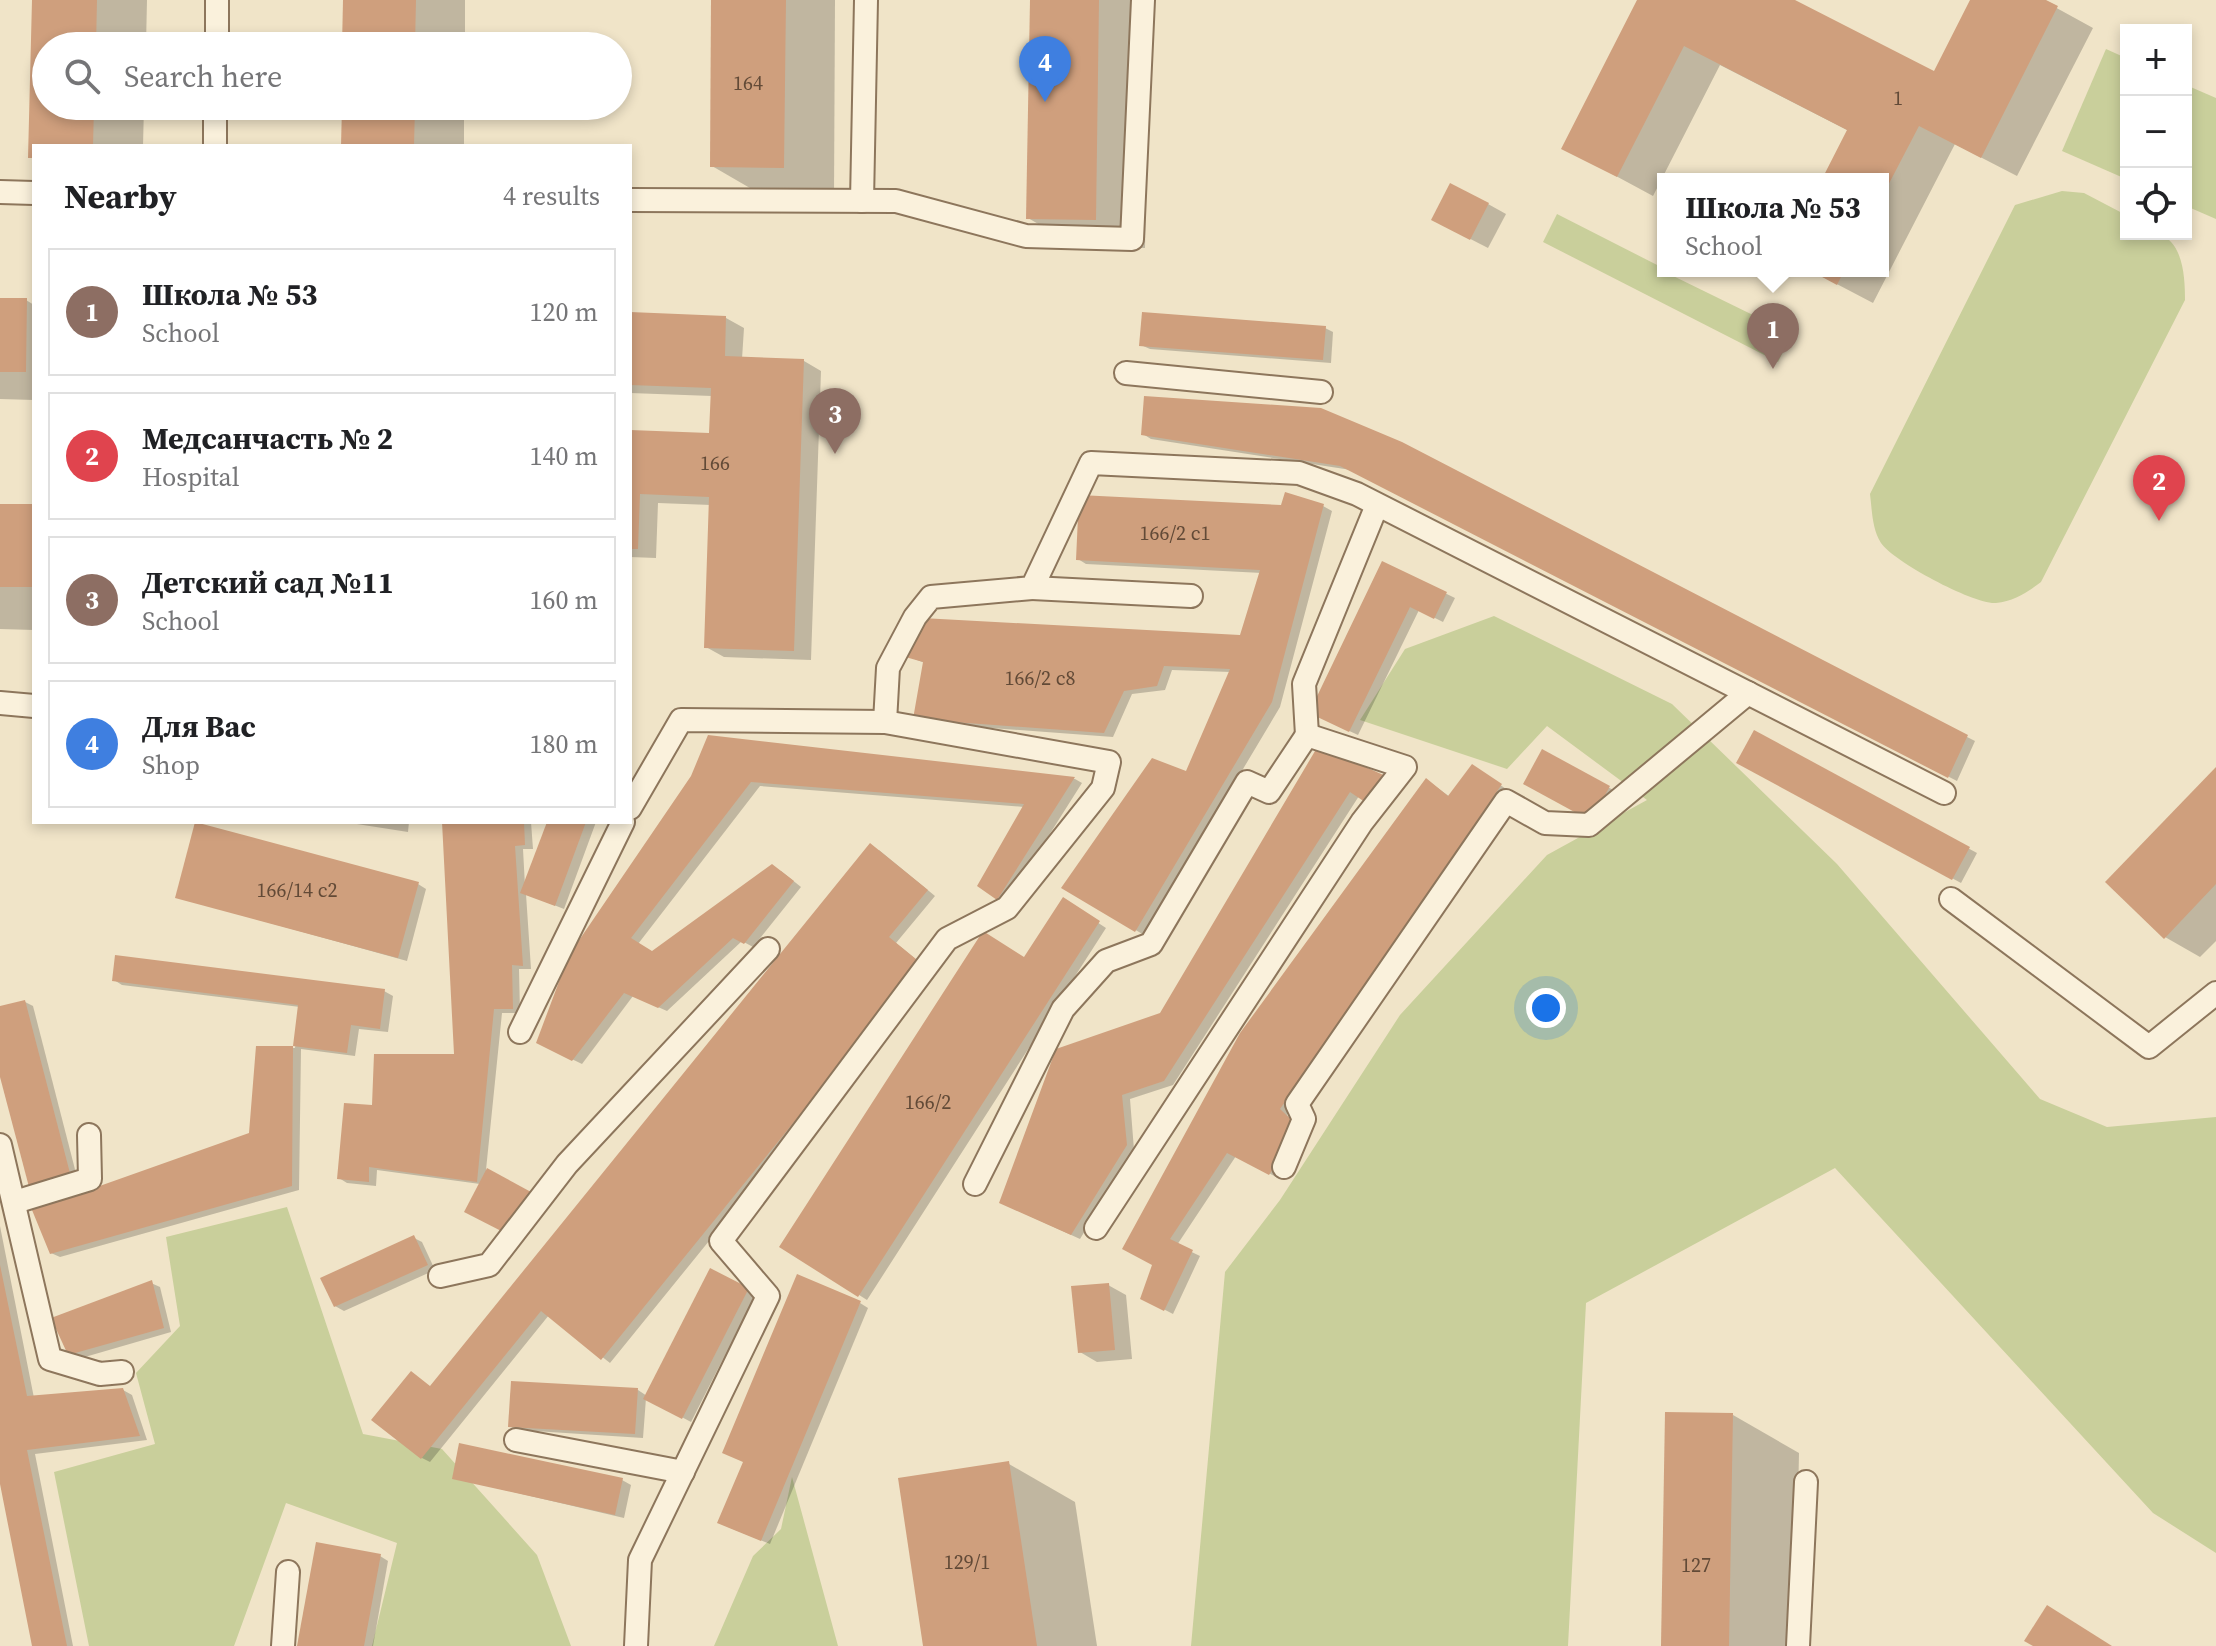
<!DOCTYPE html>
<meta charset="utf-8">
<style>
body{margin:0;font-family:"Source Serif 4",serif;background:#f2f2f2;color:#202124}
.controls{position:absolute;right:24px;top:24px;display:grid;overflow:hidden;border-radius:0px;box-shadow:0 4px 12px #0003}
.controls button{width:72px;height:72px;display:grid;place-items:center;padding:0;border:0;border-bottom:2px solid #e0e0e0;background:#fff;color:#202124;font:40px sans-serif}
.you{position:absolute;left:1546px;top:1008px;width:28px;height:28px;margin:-20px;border:6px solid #fff;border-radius:50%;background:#1a73e8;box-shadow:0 0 0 12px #1a73e833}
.badge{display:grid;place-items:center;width:52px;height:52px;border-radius:50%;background:#7c3aed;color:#fff;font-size:26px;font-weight:700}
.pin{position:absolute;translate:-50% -66px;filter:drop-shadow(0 2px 4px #0008)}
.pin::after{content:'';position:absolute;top:42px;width:28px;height:24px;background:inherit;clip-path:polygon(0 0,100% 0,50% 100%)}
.popup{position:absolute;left:1657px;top:173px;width:232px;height:104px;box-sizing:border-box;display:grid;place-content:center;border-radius:0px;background:#fff;filter:drop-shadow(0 2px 6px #0005);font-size:26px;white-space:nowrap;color:#757577}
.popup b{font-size:30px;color:#202124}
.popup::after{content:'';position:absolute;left:50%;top:100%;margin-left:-16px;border:16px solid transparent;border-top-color:#fff}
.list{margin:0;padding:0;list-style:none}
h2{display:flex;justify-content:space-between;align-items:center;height:104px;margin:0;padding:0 32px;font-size:34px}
h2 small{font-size:26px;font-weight:400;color:#757577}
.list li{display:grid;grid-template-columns:52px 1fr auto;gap:24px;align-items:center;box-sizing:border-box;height:128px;margin:0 16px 16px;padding:0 16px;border:2px solid #e0e0e0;border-radius:0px}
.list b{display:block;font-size:30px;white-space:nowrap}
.list p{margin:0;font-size:26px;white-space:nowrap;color:#757577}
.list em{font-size:26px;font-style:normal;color:#757577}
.icon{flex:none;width:44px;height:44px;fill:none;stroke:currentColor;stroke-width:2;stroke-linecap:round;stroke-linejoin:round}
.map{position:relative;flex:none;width:2216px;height:1646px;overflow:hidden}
.search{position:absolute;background:#fff;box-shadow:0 4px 12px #0003;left:32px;top:32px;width:600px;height:88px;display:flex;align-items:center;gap:20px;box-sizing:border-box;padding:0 28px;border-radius:44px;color:#757577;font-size:30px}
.panel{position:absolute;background:#fff;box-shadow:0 4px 12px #0003;left:32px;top:144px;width:600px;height:680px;border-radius:0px}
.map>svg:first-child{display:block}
.green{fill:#c9cf9b}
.shadow{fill:#0003}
.building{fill:#cf9f7d}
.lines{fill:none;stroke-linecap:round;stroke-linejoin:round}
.lane-casing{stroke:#8d765c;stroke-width:26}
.lane{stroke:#faf1dc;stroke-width:22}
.labels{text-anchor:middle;stroke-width:8;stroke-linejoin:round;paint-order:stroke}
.number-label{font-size:20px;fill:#624a37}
</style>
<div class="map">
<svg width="2216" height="1646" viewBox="0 0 2216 1646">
<rect width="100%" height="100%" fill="#f0e4c8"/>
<!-- green -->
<g class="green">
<polygon points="2106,49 2126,58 2126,179 2062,151"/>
<polygon points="2186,85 2216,98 2216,219 2186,206"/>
<path d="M2062,191L2084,193L2126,215V234C2136,234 2149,232 2158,234C2184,241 2185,280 2185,300L2041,582C2028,592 2014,601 1996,603C1975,605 1894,562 1881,543C1872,529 1872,510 1870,494L2015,205Z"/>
<polygon points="1557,214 1663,268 1663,271 1792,334 1778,362 1543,242"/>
<polygon points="1494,616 1672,704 1837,864 2040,1099 2107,1127 2216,1117 2216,1553 2153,1513 1835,1168 1586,1303 1568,1646 1191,1646 1225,1272 1280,1200 1400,1015 1547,855 1647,800 1547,726 1507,769 1360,720 1405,649"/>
<polygon points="287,1207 363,1434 442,1449 537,1555 571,1646 372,1646 397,1543 286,1503 234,1646 89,1646 54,1472 155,1444 136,1373 180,1326 166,1237"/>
<polygon points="792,1477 838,1646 714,1646 753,1556 781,1529"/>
</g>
<!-- shadow -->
<g class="shadow">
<polygon points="34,0 147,0 146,46 46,46 46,106 144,106 143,146 34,146 34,159 30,157"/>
<polygon points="345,0 465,0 465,46 344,46"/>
<polygon points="713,0 835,0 834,196 762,195 712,166"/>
<polygon points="1032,0 1149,0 1145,248 1078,247 1028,218"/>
<polygon points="1639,0 1791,0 1935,73 1972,0 2042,0 2093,28 2017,176 1955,144 1873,303 1812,271 1883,271 1883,179 1824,179 1849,131 1720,65 1653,196 1564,148"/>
<polygon points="344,106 464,106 464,146 343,146"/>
<polygon points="1488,204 1506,214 1488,248 1451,229"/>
<polygon points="0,300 26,300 34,305 34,400 0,399"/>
<polygon points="630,314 726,318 744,328 742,359 804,361 821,371 811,660 724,657 706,647 711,505 658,503 656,558 630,557 630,432 711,435 712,396 630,393"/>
<polygon points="1325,328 1333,332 1331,363 1150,349 1141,345"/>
<polygon points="1321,410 1975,741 1957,781 1351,470 1151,439 1143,434"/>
<polygon points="0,506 34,506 34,630 0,629"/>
<polygon points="1323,506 1332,511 1280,707 1144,935 1064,887 1188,774 1231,672 1172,670 1165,690 1132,694 1113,737 923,723 925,663 904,655 1242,637 1262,573 1086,564 1078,559 1282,508"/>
<polygon points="1383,563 1455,598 1443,622 1419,610 1358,735 1319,717"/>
<polygon points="1754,732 1977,853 1961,883 1738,762"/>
<polygon points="709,738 1075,779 1082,783 1006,903 998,898 1024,807 760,786 638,944 652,953 781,871 801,887 753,947 742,941 667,1011 633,996 582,1064 547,1047 693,777"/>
<polygon points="1319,748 1359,796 1173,1085 1130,1099 1134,1150 1080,1239 1010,1207 1162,1014"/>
<polygon points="1543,752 1617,792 1600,824"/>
<polygon points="2216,770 2216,941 2200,957 2165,937"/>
<polygon points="1480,771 1509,791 1287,1115 1307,1133 1278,1178 1236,1156 1177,1245 1200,1256 1173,1314 1142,1298 1154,1264 1427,780 1450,797"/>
<polygon points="344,822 409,822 408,832"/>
<polygon points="444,822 531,822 533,849 523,849 525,886 549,822 596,822 564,909 526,894 531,969 519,969 520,1013 502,1013 486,1170 539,1198 480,1184 377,1170 376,1186 347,1183 339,1178 374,1107 456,1056"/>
<polygon points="879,850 935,896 896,943 929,970 610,1363 549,1315 430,1462 422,1458 431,1387"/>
<polygon points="418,884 426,889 407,961 177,897"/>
<polygon points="1063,900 1106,928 867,1300 782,1246 1025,959"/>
<polygon points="114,980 384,991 393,996 388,1032 359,1029 355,1056 301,1049 299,1190 60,1257 51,1253 251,1135 258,1048 295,1048 300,1007 122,985"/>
<polygon points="25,1002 33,1006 78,1181 39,1191 0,1069 0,1008"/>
<polygon points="0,1226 34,1398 123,1390 132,1395 147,1440 35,1454 73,1646 34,1646 0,1474"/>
<polygon points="414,1238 422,1242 435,1270 344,1311 335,1306"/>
<polygon points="710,1270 756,1294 691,1422 646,1398 643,1438 519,1430 510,1426 638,1390 647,1396"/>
<polygon points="151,1283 160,1287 171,1332 78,1359 70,1354"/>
<polygon points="1108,1285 1126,1295 1132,1359 1097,1362 1080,1352"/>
<polygon points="860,1303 868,1308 770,1544 728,1527"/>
<polygon points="1733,1415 1799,1453 1795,1646 1663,1646"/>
<polygon points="1009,1464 1075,1502 1097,1646 925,1646"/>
<polygon points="454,1478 622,1480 631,1485 624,1518"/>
<polygon points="380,1556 388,1561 373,1646 299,1646"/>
</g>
<!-- building -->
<g class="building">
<polygon points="32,0 97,0 96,46 46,46 46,106 94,106 93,146 34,146 34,158 28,158"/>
<polygon points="343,0 416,0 415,46 342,46"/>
<polygon points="711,0 786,0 784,168 710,167"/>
<polygon points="1030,0 1099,0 1096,220 1026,219"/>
<polygon points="1637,0 1795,0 1934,71 1970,0 2046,0 2058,6 1981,158 1919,126 1883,195 1883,179 1822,179 1847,130 1684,46 1617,177 1561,149"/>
<polygon points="342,106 415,106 414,146 341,146"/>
<polygon points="1450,183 1489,203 1470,240 1431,220"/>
<polygon points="1811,271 1844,271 1837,285"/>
<polygon points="0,298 27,298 26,372 0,372"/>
<polygon points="630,312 726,316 725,356 804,359 794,651 704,648 709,497 640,494 638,549 630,549 630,430 709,433 711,388 630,385"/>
<polygon points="1142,312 1326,326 1323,360 1139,346"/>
<polygon points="1144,396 1321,408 1402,442 1968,735 1948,778 1340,466 1141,435"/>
<polygon points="1285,492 1324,504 1272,702 1135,932 1061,888 1152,758 1186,771 1230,669 1164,666 1157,686 1124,691 1104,733 913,719 923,662 902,656 922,618 1240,635 1260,570 1076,560 1079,495 1281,505"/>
<rect x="0" y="504" width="34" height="83"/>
<polygon points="1382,561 1447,592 1434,619 1410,607 1349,732 1309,713"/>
<polygon points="1754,730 1970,847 1952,880 1736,763"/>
<polygon points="708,735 1075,777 997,900 977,886 1024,804 751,782 631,938 652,951 772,864 794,881 744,944 733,938 658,1008 624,993 572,1061 536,1043 569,955 691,776"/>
<polygon points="1318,746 1388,777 1368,804 1350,792 1164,1081 1122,1095 1127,1145 1071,1235 999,1203 1056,1049 1160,1013"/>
<polygon points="1542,749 1610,786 1591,821 1523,784"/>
<polygon points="1472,764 1502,784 1280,1109 1299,1127 1269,1175 1227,1153 1170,1239 1193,1250 1164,1311 1140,1299 1152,1265 1122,1249 1240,1033 1426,778 1448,796"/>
<polygon points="2216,767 2216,884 2164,939 2105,882"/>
<polygon points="195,822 419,882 398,958 175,898"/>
<polygon points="442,822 524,822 525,845 515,846 523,966 512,965 513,1009 494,1009 477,1182 369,1167 369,1182 337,1179 344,1103 372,1105 374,1054 454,1054"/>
<polygon points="547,822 586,822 555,906 520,893"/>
<polygon points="870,843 928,890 889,937 922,964 601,1360 541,1311 421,1459 371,1420 411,1371 430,1386"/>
<polygon points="1063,897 1100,921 858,1297 779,1247 983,931 1024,957"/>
<polygon points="115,955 385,989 380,1029 351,1025 347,1053 293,1046 298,1005 112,981"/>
<polygon points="25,1000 71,1177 29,1187 0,1077 0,1006"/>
<polygon points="256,1046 293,1046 292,1186 50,1254 32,1210 249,1133"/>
<polygon points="487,1168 531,1192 509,1235 464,1212"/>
<polygon points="414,1235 428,1265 334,1307 320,1278"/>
<polygon points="0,1265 27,1396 123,1388 140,1436 27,1450 67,1646 32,1646 0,1484"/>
<polygon points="710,1268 749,1288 682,1419 643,1399"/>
<polygon points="797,1274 861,1301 761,1541 717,1523 743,1462 722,1453"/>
<polygon points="152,1280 164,1328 68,1355 51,1318"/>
<polygon points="1109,1283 1115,1350 1078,1353 1071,1286"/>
<polygon points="511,1381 638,1388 635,1434 508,1427"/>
<polygon points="1665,1412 1733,1413 1729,1646 1661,1646"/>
<polygon points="459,1443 623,1478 615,1515 452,1479"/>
<polygon points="1009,1461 1037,1646 923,1646 898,1478"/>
<polygon points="316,1542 381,1554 364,1646 297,1646"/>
<polygon points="2047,1605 2112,1646 2033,1646 2024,1641"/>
</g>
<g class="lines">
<!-- lane casing -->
<g class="lane-casing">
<g id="lane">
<polyline points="217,46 217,0"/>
<polyline points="215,146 215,106"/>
<polyline points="0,192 34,193"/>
<polyline points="630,200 896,201 1026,236 1132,239 1143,0"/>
<polyline points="862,201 866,0"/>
<polyline points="1126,373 1321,392"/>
<polyline points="1032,588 1191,596"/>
<polyline points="0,703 34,706"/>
<polyline points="885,722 888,668 915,617 931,597 1032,588 1091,463 1299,473 1357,494 1944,793"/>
<polyline points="1307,735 1304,684 1377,505"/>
<polyline points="630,808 681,720 885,722 1109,762 1103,788 1007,908 947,939 721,1241 768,1296 640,1560 636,1646"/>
<polyline points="1951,899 2149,1047 2216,993"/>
<polyline points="520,1032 623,822"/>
<polyline points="0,1145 50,1359 100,1374 122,1372"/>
<polyline points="1284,1167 1304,1119 1297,1104 1506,801 1545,823 1589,825 1748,693"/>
<polyline points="975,1184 1063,1009 1106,961 1151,944 1247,782 1269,792 1307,735 1405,767 1362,822 1096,1228"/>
<polyline points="15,1202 90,1179 89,1135"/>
<polyline points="440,1276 489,1265 567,1164 768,949"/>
<polyline points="516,1440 683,1472"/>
<polyline points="283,1646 288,1572"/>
<polyline points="1798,1646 1806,1482"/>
</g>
</g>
<!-- lane -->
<use href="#lane" class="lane"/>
</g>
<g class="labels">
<!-- number labels -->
<g class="number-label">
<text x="748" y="90">164</text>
<text x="1898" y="105">1</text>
<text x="715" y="470">166</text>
<text x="1175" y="540">166/2 с1</text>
<text x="1040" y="685">166/2 с8</text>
<text x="297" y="897">166/14 с2</text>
<text x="928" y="1109">166/2</text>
<text x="967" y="1569">129/1</text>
<text x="1696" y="1572">127</text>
</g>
</g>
</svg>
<div class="controls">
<button>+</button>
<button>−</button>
<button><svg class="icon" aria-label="locate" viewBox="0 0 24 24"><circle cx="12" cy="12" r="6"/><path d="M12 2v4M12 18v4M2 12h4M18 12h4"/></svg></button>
</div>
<div class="you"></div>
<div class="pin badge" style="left:1773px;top:369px;background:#8d6e63">1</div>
<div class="popup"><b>Школа № 53</b>School</div>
<div class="pin badge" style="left:2159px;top:521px;background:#e0444e">2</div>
<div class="pin badge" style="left:835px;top:454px;background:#8d6e63">3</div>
<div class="pin badge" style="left:1045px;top:102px;background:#3f7fe0">4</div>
<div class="search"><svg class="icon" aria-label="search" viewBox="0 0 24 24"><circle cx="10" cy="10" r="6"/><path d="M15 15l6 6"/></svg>Search here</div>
<section class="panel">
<h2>Nearby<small>4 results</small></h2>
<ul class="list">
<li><span class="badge" style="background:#8d6e63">1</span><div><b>Школа № 53</b><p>School</p></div><em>120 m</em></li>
<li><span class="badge" style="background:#e0444e">2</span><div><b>Медсанчасть № 2</b><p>Hospital</p></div><em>140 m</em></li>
<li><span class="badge" style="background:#8d6e63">3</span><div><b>Детский сад №11</b><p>School</p></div><em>160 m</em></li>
<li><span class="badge" style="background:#3f7fe0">4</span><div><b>Для Вас</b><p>Shop</p></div><em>180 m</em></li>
</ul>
</section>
</div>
